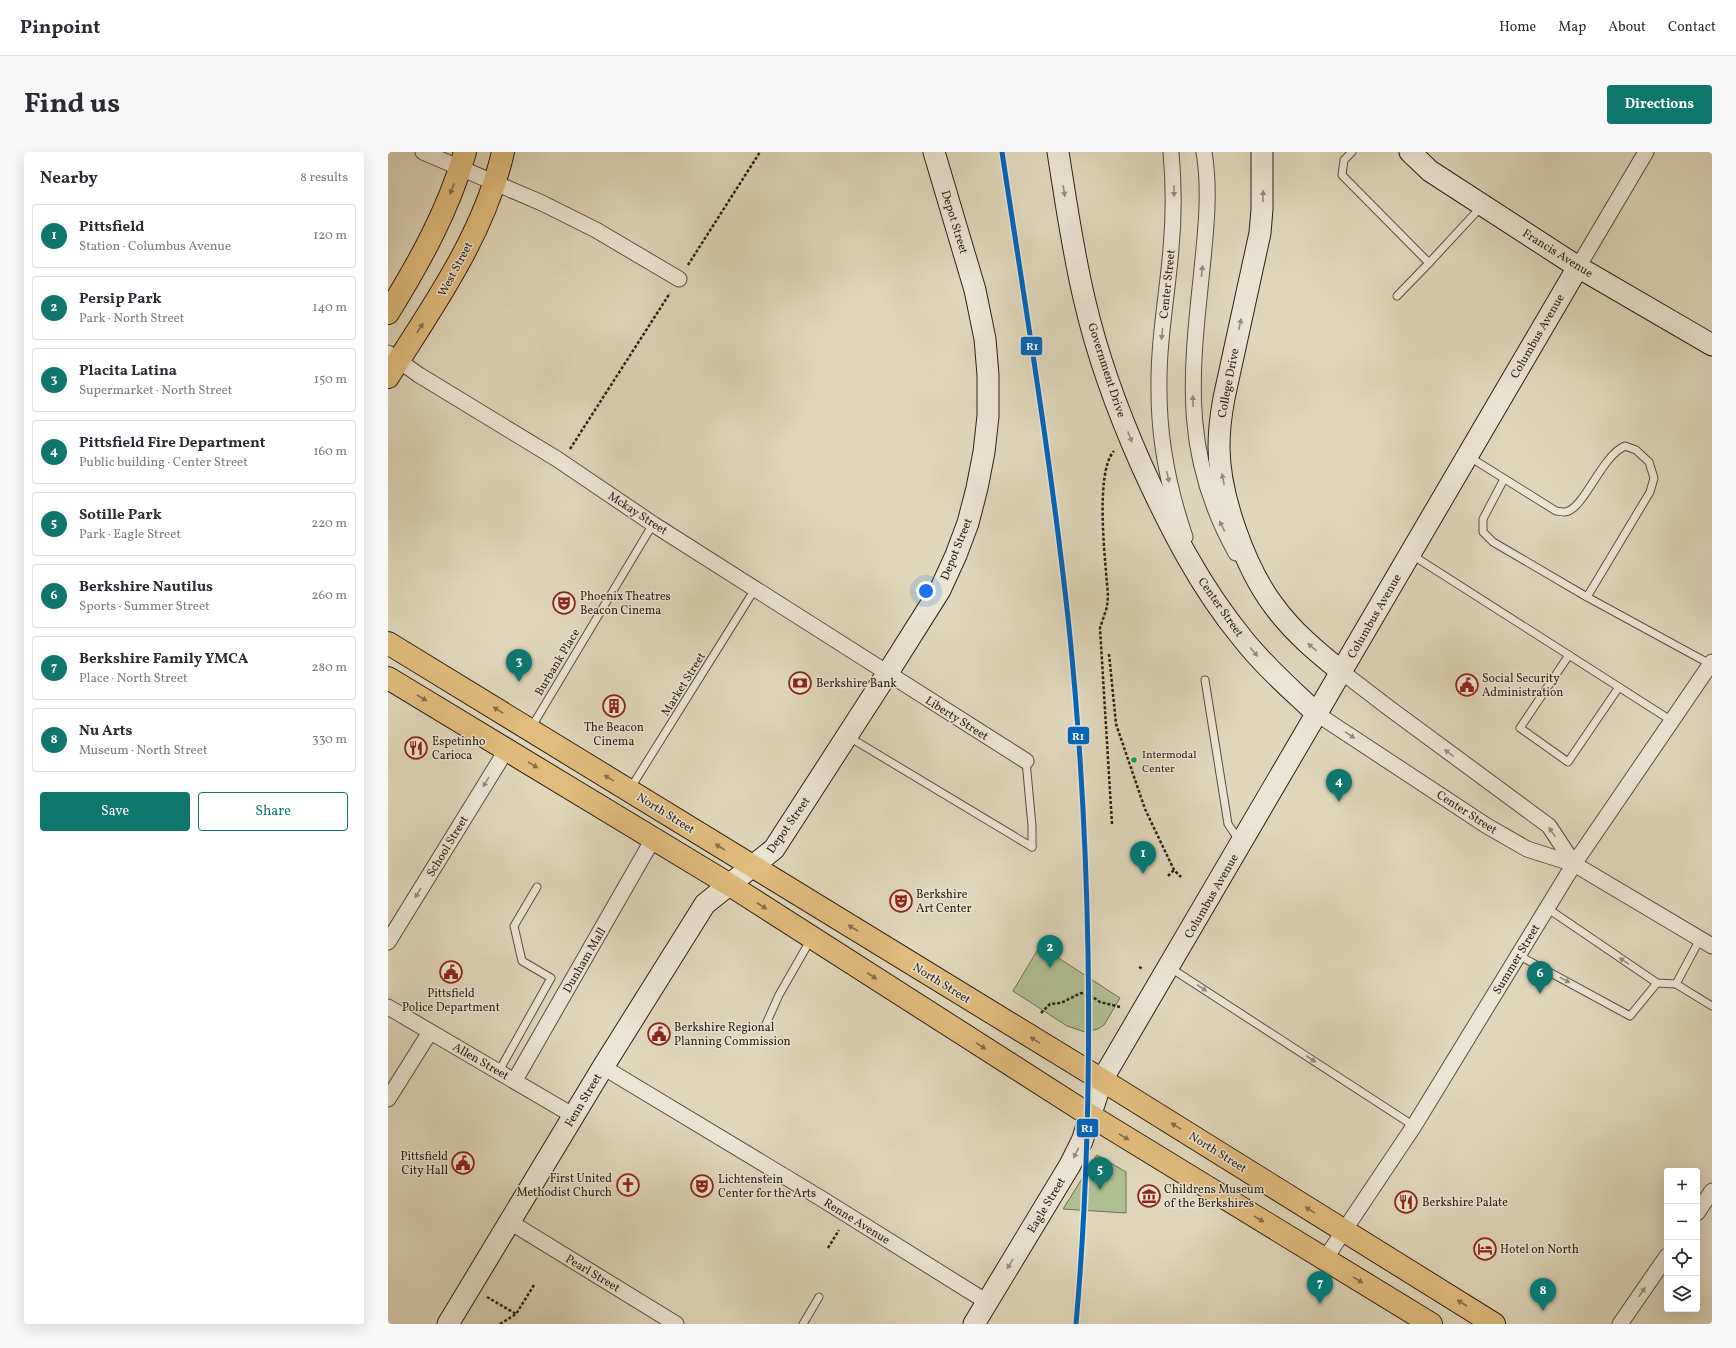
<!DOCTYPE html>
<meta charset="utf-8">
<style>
body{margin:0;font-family:Vollkorn,serif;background:#f7f7f7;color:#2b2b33}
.controls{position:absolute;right:12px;bottom:12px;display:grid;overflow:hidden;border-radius:4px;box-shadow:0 4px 16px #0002}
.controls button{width:36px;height:36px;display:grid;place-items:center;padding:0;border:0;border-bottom:1px solid #e1e1e2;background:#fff;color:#2b2b33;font:20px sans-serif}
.you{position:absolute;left:538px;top:439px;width:14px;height:14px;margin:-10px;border:3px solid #fff;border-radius:50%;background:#1a73e8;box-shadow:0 0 0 6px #1a73e833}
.badge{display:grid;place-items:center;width:26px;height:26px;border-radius:50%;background:#0f766e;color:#fff;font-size:13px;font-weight:700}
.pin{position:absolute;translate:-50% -33px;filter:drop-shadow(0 1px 2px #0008)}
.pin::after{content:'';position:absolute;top:21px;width:14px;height:12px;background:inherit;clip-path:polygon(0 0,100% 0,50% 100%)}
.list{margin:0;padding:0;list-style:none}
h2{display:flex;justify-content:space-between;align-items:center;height:52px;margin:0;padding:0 16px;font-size:17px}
h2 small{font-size:13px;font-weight:400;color:#7c7c81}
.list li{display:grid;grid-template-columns:26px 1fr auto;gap:12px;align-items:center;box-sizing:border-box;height:64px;margin:0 8px 8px;padding:0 8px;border:1px solid #e1e1e2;border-radius:4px}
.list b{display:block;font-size:15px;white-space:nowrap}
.list p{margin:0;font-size:13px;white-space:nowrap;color:#7c7c81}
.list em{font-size:13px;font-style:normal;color:#7c7c81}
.actions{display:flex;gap:8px;padding:12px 16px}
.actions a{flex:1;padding:9px 0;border:1px solid #0f766e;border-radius:4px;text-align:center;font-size:14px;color:#0f766e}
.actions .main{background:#0f766e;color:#fff}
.icon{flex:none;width:22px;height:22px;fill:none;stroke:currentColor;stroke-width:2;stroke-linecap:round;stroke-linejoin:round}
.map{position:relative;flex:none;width:1324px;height:1172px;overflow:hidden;border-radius:4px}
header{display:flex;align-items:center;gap:24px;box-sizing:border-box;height:56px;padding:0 20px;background:#fff;border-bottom:1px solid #e1e1e2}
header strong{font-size:19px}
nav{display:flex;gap:22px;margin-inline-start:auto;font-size:14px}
.intro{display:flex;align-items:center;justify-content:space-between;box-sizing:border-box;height:96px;padding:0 24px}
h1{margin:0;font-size:28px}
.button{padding:10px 18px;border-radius:4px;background:#0f766e;color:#fff;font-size:14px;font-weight:700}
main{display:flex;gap:24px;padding:0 24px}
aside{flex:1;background:#fff;border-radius:4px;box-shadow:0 4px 16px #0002}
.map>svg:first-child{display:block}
.green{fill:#b0bf92;stroke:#6e7054}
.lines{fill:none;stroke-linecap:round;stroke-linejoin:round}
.lane-casing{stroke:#594e3f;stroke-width:9}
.street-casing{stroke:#594e3f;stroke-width:17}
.secondary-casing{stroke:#2c2016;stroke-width:23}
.primary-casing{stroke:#2c2016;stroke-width:24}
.highway-casing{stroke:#2c2016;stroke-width:24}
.path{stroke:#2c2016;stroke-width:2.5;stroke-dasharray:3 2;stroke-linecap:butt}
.lane{stroke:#ebe5d3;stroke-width:7}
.street{stroke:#ebe5d3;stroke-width:15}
.secondary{stroke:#ebe5d3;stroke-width:21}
.primary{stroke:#e0bc7e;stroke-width:22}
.highway{stroke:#e0bc7e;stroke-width:22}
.rail-1-casing{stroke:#ebe5d3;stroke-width:8}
.rail-1{stroke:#0065bd;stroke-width:5}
.oneway{fill:#866e4a}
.oneway2{fill:#958c7e}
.bus-dot{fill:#00a651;stroke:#ebe5d3;stroke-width:1.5}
.labels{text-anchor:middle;stroke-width:3;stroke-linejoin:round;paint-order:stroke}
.bus-label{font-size:11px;fill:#2c2016;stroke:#ebe5d3;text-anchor:start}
.street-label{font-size:12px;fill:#2c2016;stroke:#ebe5d3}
.poi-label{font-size:12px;fill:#2c2016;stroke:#ebe5d3;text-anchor:start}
.line-badge{stroke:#ebe5d3;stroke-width:1.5}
.badge-label{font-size:11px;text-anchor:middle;font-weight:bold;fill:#fff}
</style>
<header>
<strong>Pinpoint</strong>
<nav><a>Home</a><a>Map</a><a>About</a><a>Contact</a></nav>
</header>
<div class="intro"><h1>Find us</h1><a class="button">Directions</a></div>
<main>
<aside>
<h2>Nearby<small>8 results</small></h2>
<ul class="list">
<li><span class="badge">1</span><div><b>Pittsfield</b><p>Station · Columbus Avenue</p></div><em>120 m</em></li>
<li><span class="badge">2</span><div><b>Persip Park</b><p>Park · North Street</p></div><em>140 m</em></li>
<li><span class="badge">3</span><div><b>Placita Latina</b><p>Supermarket · North Street</p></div><em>150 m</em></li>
<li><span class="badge">4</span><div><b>Pittsfield Fire Department</b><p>Public building · Center Street</p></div><em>160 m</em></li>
<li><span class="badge">5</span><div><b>Sotille Park</b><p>Park · Eagle Street</p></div><em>220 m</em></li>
<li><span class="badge">6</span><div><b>Berkshire Nautilus</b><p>Sports · Summer Street</p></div><em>260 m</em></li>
<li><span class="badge">7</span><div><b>Berkshire Family YMCA</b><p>Place · North Street</p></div><em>280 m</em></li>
<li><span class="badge">8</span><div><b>Nu Arts</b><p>Museum · North Street</p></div><em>330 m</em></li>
</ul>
<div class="actions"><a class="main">Save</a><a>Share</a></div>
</aside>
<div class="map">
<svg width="1324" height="1172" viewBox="0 0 1324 1172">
<rect width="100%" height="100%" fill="#e0d7bb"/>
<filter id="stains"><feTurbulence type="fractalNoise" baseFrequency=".005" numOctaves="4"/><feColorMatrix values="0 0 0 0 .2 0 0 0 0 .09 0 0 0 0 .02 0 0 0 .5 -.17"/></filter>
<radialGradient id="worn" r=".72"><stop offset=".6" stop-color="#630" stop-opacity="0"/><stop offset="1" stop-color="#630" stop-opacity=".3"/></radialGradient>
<!-- green -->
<g class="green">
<polygon points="652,794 732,846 716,873 710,877 697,880 679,874 625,839"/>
<polygon points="709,1003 738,1020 738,1061 675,1057"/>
</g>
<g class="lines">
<!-- lane casing -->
<g class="lane-casing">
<g id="lane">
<polyline points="964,0 956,8 954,23 1041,111 1093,55"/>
<polyline points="1009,144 1041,111"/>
<path d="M1080,304L1168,359C1170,359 1174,360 1177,360C1196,358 1213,304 1237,294L1248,298L1261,310L1266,326L1262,340L1199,445"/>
<polyline points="1116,327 1095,367 1095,380 1105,390 1199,445 1322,512"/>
<polyline points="1024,403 1284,569"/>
<polyline points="1181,503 1132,576 1180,610 1231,535"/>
<polyline points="817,528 840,672 851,688"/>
<polyline points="143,576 265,372"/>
<polyline points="461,585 644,695"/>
<polyline points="638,609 644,674 644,695"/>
<polyline points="242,637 367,437"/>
<polyline points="1159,756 1269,831 1288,832"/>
<polyline points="1312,787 1288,832 1324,854"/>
<polyline points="1130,803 1242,864 1269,831"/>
<polyline points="781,815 1026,974"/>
<polyline points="378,872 391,843 423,787"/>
<polyline points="111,919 163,826 134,809 126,774 149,735"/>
<polyline points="415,1172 431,1145"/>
</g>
</g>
<!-- street casing -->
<g class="street-casing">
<g id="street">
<polyline points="35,0 154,51 208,78 291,127"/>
<path d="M783,0C786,33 786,64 783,97C779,145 770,191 771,239C771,289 781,338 797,385"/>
<path d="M816,0C823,41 817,86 813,127C802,230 795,306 848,401"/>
<polyline points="1190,115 1258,0"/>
<polyline points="0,201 31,223 169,307 265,372 638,609"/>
<polyline points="954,520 1001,556 1161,674 1186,712"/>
<polyline points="929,562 1099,674 1139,697 1186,712 1324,794"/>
<polyline points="0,790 119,597"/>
<polyline points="0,855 186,964"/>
<polyline points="215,915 434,1047 599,1150"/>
<polyline points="127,928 265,687"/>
<polyline points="0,947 42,880"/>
<polyline points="1309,1061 1324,1039"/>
<polyline points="122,1070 288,1172"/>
<polyline points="937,1107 1026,974 1186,712 1324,510"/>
<polyline points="1232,1172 1279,1104"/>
</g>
</g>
<!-- secondary casing -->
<g class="secondary-casing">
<g id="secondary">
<path d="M670,0C678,50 685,101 697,150C710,206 730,260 753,312C781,374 812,435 855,487C877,515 904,538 929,562"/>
<path d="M874,0V57L872,81L836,246C833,262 831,278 831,295C831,343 857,416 886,454C905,480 929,500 954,520"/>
<polyline points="1022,0 1042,19 1190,115 1324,193"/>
<polyline points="60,1172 215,915 317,752 386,697 499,522 552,438 568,403 580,371 589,336 596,300 600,264 600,223 597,187 587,138 546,0"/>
<polyline points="586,1172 682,1013 694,989 714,928 1190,115"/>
</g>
</g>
<!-- primary casing -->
<g class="primary-casing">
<g id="primary">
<polyline points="0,491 714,928 1106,1172"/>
<polyline points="0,526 342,733 703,964 1043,1172"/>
</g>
</g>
<!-- highway casing -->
<g class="highway-casing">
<g id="highway">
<path d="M0,161C31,111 61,57 77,0"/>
<path d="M0,225C45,154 96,83 115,0"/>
</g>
</g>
<!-- path -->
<g class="path">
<polyline points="300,113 372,0"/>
<polyline points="182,297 282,141"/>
<polyline points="721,502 728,572 757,657 786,718 793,725"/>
<path d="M724,672L712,476L719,455L720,444C718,413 706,321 726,299"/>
<polyline points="780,724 786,718"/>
<polyline points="751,815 755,817"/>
<polyline points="653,861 662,852 673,851 693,841 703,844 712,850 732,855"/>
<polyline points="440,1096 451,1078"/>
<polyline points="99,1145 128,1162"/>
<polyline points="112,1172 128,1162 146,1133"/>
</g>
<!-- lane -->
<use href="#lane" class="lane"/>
<!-- street -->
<use href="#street" class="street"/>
<!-- secondary -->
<use href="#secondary" class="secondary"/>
<!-- primary -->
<use href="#primary" class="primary"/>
<!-- highway -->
<use href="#highway" class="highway"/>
<!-- rail-1 casing -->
<g class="rail-1-casing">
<path id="rail-1" d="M614,0C638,158 664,316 681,475C692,582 698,691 700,800C702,924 699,1048 688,1172"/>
</g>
<!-- rail-1 -->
<use href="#rail-1" class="rail-1"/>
</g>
<!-- one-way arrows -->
<defs><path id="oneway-solid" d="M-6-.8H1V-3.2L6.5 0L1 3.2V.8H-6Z"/></defs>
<g class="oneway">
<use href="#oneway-solid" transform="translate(64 37) rotate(111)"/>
<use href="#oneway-solid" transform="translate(32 176) rotate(-57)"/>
<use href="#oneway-solid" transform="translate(34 546) rotate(31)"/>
<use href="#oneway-solid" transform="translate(110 558) rotate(-148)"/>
<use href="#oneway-solid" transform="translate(145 613) rotate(31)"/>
<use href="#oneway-solid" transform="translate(221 626) rotate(-149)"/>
<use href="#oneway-solid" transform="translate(332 695) rotate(-148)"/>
<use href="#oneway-solid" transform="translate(374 754) rotate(33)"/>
<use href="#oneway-solid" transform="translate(465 776) rotate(-148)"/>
<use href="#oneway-solid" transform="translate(484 824) rotate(33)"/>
<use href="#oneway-solid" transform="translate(647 888) rotate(-148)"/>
<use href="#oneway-solid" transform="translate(593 894) rotate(33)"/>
<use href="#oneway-solid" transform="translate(788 974) rotate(-148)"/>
<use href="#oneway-solid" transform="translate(736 985) rotate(31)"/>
<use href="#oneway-solid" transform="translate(922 1058) rotate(-148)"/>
<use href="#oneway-solid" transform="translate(871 1067) rotate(31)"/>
<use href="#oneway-solid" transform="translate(970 1128) rotate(31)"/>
<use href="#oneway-solid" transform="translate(1074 1151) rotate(-148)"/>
</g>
<g class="oneway2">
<use href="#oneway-solid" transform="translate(676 39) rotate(81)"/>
<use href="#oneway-solid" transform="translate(786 39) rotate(89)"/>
<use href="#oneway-solid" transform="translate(875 44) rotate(-88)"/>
<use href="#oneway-solid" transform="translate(814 119) rotate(-84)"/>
<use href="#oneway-solid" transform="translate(852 172) rotate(-77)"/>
<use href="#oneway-solid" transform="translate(774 182) rotate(96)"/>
<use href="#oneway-solid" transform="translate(805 249) rotate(-91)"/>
<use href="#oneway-solid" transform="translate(742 285) rotate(68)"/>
<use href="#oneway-solid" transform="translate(780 325) rotate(77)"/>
<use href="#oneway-solid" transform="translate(835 327) rotate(-101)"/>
<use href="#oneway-solid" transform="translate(834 374) rotate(-116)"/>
<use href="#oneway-solid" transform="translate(924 495) rotate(-139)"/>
<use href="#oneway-solid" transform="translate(866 500) rotate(49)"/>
<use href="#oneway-solid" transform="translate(962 583) rotate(34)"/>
<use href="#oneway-solid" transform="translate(1061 601) rotate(-143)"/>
<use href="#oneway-solid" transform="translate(98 630) rotate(121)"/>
<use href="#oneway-solid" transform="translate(1164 680) rotate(-125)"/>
<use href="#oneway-solid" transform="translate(30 741) rotate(121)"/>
<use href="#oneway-solid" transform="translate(1236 809) rotate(-146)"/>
<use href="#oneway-solid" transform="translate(1177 828) rotate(29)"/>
<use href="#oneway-solid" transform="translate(814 836) rotate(33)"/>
<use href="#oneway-solid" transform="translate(923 907) rotate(33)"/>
<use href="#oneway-solid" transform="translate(688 1001) rotate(116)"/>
<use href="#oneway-solid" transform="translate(622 1112) rotate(121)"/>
<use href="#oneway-solid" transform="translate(1254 1140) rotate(-55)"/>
</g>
<!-- icons -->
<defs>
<g id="theatre-ring" transform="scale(1.15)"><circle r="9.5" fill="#ebe5d3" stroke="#8f2418" stroke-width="1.5"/><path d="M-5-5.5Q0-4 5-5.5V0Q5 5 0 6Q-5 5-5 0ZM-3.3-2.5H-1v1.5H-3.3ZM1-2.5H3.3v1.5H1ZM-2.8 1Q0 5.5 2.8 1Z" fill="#8f2418"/></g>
<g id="bank-ring" transform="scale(1.15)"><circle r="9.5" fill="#ebe5d3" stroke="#8f2418" stroke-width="1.5"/><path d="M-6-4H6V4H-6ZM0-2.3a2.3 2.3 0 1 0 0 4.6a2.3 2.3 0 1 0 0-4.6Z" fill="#8f2418"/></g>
<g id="civic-ring" transform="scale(1.15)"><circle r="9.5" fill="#ebe5d3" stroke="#8f2418" stroke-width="1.5"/><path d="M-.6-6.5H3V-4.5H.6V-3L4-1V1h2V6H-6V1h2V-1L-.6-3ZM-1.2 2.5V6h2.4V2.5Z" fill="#8f2418"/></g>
<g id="building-ring" transform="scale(1.15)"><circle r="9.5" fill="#ebe5d3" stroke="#8f2418" stroke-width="1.5"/><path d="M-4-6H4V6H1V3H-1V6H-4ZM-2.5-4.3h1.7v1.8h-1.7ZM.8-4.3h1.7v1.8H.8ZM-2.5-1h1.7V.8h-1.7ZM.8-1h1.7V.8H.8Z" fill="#8f2418"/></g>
<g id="restaurant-ring" transform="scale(1.15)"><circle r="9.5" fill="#ebe5d3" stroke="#8f2418" stroke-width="1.5"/><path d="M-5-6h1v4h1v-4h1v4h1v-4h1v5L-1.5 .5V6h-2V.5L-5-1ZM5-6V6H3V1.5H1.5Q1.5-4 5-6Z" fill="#8f2418"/></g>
<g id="church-ring" transform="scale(1.15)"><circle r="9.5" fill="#ebe5d3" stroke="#8f2418" stroke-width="1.5"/><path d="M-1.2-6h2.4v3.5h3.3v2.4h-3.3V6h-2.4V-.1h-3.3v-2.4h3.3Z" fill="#8f2418"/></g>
<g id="museum-ring" transform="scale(1.15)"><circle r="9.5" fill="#ebe5d3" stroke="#8f2418" stroke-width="1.5"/><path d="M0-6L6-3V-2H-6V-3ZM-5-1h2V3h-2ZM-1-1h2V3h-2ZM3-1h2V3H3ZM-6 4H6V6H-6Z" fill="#8f2418"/></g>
<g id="hotel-ring" transform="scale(1.15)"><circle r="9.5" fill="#ebe5d3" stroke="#8f2418" stroke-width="1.5"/><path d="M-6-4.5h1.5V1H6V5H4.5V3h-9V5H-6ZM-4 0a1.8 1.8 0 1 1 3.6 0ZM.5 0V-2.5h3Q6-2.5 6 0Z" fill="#8f2418"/></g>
</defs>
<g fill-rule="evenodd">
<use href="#theatre-ring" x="176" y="451"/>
<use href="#bank-ring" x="412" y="531"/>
<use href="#civic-ring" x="1079" y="533"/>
<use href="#building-ring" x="226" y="554"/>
<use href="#restaurant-ring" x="28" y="596"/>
<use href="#theatre-ring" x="513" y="749"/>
<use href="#civic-ring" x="63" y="820"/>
<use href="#civic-ring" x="271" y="882"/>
<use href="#civic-ring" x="75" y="1011"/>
<use href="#church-ring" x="240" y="1033"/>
<use href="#theatre-ring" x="314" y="1034"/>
<use href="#museum-ring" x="761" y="1044"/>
<use href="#restaurant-ring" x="1018" y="1050"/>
<use href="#hotel-ring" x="1097" y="1097"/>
</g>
<!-- markers -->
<circle class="bus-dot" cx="746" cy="608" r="3.5"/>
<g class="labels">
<!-- bus labels -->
<g class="bus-label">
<text x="754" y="606">Intermodal<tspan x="754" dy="14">Center</tspan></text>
</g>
<!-- street labels -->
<g class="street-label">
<text transform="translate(567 70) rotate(73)" y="4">Depot Street</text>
<text transform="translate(1170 101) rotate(32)" y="4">Francis Avenue</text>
<text transform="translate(67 117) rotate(-62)" y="4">West Street</text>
<text transform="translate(779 132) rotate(-84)" y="4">Center Street</text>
<text transform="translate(1149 184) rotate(-60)" y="4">Columbus Avenue</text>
<text transform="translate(719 218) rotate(72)" y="4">Government Drive</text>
<text transform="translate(840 231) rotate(-79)" y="4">College Drive</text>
<text transform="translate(250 361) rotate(33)" y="4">Mckay Street</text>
<text transform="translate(568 397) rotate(-68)" y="4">Depot Street</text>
<text transform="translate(833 455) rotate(55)" y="4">Center Street</text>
<text transform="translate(986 464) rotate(-60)" y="4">Columbus Avenue</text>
<text transform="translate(169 510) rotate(-59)" y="4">Burbank Place</text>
<text transform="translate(295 532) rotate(-58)" y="4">Market Street</text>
<text transform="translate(569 566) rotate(32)" y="4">Liberty Street</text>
<text transform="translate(1079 660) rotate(33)" y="4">Center Street</text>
<text transform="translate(278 661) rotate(32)" y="4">North Street</text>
<text transform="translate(400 673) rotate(-55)" y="4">Depot Street</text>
<text transform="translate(59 694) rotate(-59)" y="4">School Street</text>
<text transform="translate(823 744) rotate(-60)" y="4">Columbus Avenue</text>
<text transform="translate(1128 807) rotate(-59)" y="4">Summer Street</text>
<text transform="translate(196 808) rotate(-60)" y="4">Dunham Mall</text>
<text transform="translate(554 831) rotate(32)" y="4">North Street</text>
<text transform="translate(93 909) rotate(30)" y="4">Allen Street</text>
<text transform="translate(195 948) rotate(-59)" y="4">Fenn Street</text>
<text transform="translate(830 1000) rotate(32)" y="4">North Street</text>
<text transform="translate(658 1053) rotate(-59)" y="4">Eagle Street</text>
<text transform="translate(469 1069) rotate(32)" y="4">Renne Avenue</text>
<text transform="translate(205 1121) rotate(31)" y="4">Pearl Street</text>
</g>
<!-- poi labels -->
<g class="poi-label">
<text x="192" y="448">Phoenix Theatres<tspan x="192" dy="14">Beacon Cinema</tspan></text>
<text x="1094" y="530">Social Security<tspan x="1094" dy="14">Administration</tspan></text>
<text x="428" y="535">Berkshire Bank</text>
<text x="226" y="579" text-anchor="middle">The Beacon<tspan x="226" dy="14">Cinema</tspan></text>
<text x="44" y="593">Espetinho<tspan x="44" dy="14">Carioca</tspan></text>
<text x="528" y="746">Berkshire<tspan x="528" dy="14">Art Center</tspan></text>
<text x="63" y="845" text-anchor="middle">Pittsfield<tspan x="63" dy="14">Police Department</tspan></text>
<text x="286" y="879">Berkshire Regional<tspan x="286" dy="14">Planning Commission</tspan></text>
<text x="60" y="1008" text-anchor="end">Pittsfield<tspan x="60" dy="14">City Hall</tspan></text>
<text x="224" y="1030" text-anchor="end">First United<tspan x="224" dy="14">Methodist Church</tspan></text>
<text x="330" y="1031">Lichtenstein<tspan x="330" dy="14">Center for the Arts</tspan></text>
<text x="776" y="1041">Childrens Museum<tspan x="776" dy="14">of the Berkshires</tspan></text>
<text x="1034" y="1054">Berkshire Palate</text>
<text x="1112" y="1101">Hotel on North</text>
</g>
</g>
<g class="line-badge">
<rect x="632" y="184" width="23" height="20" rx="4" fill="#0065bd"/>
<rect x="679" y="574" width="23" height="19" rx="4" fill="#0065bd"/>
<rect x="688" y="966" width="23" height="20" rx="4" fill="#0065bd"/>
</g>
<g class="badge-label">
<text x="644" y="198">R1</text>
<text x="690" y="588">R1</text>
<text x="699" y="980">R1</text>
</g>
<rect width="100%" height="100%" filter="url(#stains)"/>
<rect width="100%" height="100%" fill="url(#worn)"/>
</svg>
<div class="controls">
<button>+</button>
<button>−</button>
<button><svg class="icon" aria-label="locate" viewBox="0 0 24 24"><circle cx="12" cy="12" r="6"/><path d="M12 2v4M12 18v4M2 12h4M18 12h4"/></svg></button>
<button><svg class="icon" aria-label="layers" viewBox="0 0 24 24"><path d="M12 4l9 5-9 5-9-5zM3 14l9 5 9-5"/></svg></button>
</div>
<div class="you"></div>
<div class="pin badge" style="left:755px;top:722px">1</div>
<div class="pin badge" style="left:662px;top:816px">2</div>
<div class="pin badge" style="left:131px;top:530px">3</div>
<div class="pin badge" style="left:951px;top:650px">4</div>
<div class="pin badge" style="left:712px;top:1038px">5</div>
<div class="pin badge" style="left:1152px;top:842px">6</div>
<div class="pin badge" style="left:932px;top:1152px">7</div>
<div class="pin badge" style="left:1155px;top:1159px">8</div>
</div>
</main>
